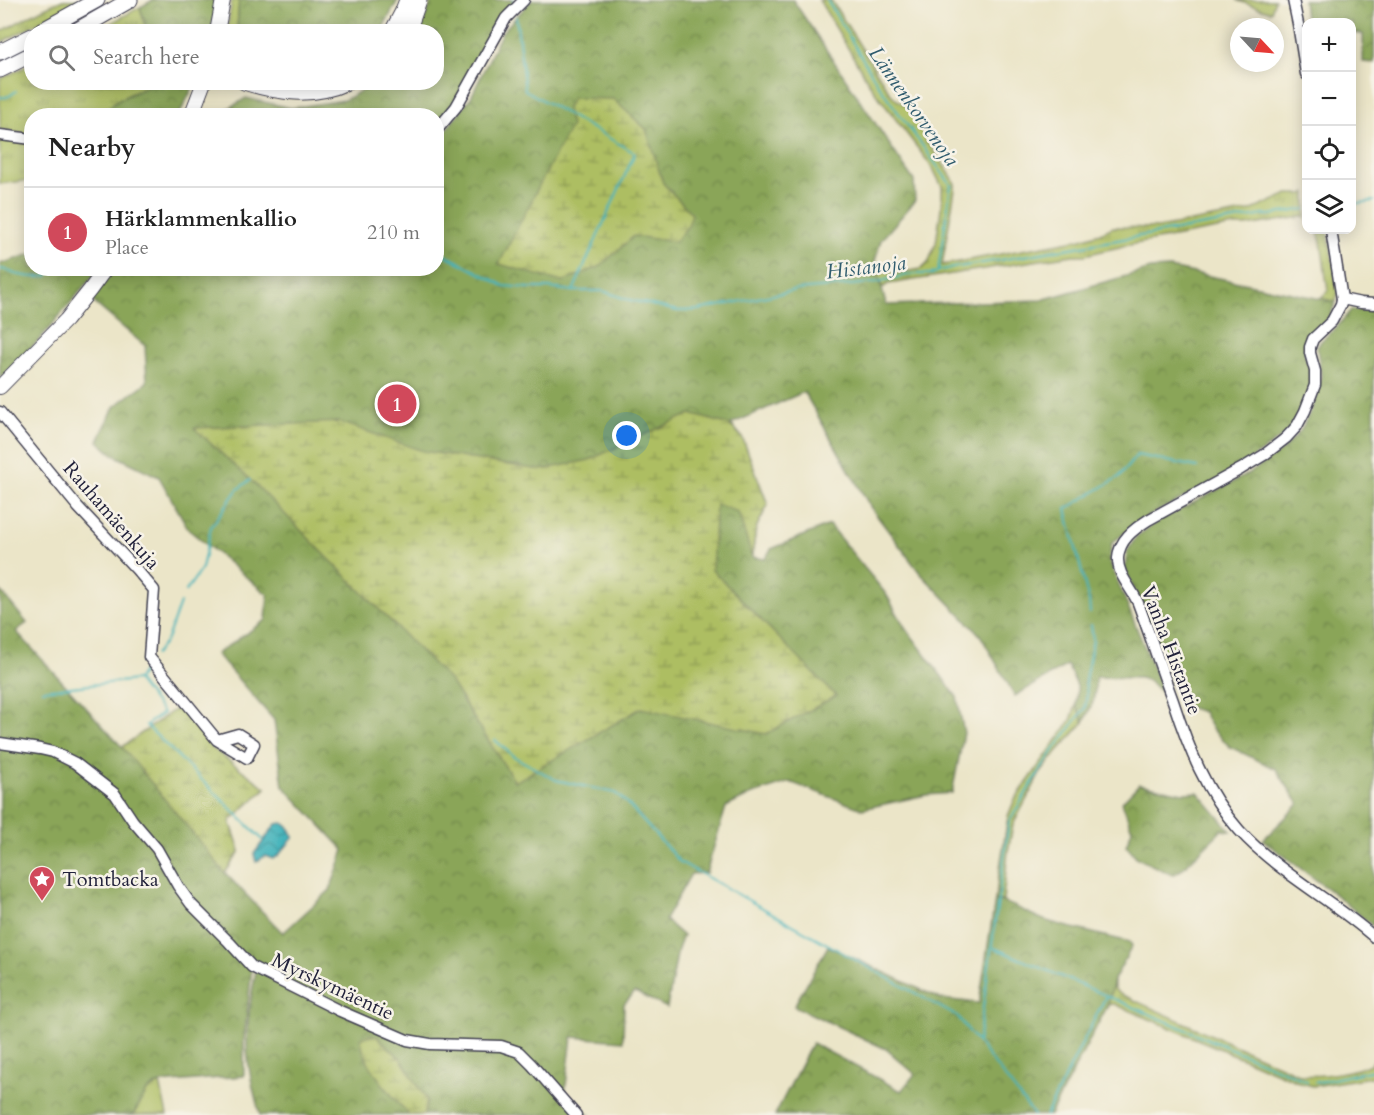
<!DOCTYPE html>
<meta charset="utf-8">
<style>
body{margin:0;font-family:Cardo,serif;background:#f6f6f6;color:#222}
.controls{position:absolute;right:18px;top:18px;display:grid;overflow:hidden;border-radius:12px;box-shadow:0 3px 15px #0003}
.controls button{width:54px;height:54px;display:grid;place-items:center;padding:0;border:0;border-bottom:2px solid #e0e0e0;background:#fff;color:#222;font:30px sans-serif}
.compass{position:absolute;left:1230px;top:18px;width:54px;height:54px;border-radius:50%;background:#fff;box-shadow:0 3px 15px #0003;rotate:116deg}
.you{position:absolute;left:627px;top:436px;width:21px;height:21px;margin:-15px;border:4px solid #fff;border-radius:50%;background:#1a73e8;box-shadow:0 0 0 9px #1a73e833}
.badge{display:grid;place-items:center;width:39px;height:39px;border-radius:50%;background:#d1495b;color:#fff;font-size:20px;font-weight:700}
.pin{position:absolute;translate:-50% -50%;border:3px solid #fff;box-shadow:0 2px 6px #0006}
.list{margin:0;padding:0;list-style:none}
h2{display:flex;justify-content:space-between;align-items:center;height:78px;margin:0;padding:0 24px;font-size:26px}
h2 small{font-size:20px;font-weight:400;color:#767676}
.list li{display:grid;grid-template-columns:39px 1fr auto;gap:18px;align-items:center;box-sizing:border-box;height:90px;padding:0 24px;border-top:2px solid #e0e0e0}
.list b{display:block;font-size:22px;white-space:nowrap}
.list p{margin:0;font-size:20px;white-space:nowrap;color:#767676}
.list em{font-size:20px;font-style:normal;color:#767676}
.icon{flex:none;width:33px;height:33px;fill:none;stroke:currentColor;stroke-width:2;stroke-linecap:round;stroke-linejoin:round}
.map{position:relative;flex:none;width:1374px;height:1115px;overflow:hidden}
.search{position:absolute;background:#fff;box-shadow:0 3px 15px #0003;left:24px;top:24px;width:420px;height:66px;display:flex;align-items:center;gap:15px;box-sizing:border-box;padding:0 21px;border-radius:24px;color:#767676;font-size:22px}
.panel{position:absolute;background:#fff;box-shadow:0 3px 15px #0003;left:24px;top:108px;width:420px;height:168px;border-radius:24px}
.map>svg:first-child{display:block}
.grass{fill:url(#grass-tufts);stroke:#68704e;stroke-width:1.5}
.forest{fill:url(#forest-crowns);stroke:#56644a;stroke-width:1.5}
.wetland{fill:url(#wetland-marsh);stroke:#68704e;stroke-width:1.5}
.park{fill:#adbe62;stroke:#68704e;stroke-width:1.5}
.water{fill:url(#water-waves);stroke:#336b7b;stroke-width:1.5}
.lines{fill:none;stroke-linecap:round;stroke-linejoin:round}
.stream{stroke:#44b4bb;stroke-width:2}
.minor-casing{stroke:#403f50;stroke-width:13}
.major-casing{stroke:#403f50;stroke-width:16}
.highway-casing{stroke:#403f50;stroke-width:17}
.minor{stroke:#fff;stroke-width:10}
.major{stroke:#fff;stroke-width:14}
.highway{stroke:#fff;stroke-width:15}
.labels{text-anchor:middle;stroke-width:5;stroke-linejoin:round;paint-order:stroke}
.street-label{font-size:20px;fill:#22223b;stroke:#f7f3e8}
.poi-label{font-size:20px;fill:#22223b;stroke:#f7f3e8;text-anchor:start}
.water-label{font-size:21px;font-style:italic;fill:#305c6e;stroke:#f7f3e8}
</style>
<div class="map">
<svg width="1374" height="1115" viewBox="0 0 1374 1115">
<defs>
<pattern id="grass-tufts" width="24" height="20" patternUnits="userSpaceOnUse" patternTransform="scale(1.5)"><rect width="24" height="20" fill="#adbe62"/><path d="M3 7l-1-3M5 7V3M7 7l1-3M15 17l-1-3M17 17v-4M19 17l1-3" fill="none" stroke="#8c9a52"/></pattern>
<pattern id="forest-crowns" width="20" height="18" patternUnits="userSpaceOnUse" patternTransform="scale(1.5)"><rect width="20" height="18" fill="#8aa558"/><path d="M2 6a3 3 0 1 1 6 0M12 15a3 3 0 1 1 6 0" fill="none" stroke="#70864a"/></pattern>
<pattern id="wetland-marsh" width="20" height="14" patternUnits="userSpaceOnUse" patternTransform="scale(1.5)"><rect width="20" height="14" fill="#adbe62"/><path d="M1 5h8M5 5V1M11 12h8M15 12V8" fill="none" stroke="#8c9a52"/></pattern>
<pattern id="water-waves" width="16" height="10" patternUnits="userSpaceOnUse" patternTransform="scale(1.5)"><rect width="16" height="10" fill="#44b4bb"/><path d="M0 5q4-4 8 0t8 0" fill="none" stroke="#389299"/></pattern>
</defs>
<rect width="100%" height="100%" fill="#f7f3e8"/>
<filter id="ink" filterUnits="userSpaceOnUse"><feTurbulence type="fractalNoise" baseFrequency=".0167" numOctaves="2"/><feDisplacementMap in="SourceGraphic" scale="12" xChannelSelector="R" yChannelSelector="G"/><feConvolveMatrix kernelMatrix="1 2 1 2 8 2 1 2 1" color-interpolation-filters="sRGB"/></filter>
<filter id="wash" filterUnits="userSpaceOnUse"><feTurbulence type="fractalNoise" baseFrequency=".008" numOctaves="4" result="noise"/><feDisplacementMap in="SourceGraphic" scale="24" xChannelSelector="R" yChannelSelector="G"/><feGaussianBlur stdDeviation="1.35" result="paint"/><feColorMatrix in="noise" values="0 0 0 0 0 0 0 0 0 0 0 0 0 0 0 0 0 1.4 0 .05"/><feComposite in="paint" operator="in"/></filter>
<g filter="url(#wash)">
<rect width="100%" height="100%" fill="#ebe5c8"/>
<!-- grass -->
<g class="grass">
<polygon points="63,0 82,0 0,43 0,32 44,8"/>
<polygon points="232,0 239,0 237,31 227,31"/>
<polygon points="819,0 831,0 890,93 897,100 909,108 914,114 923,135 952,177 955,184 955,189 942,265 1081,239 1100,233 1113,227 1158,228 1250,211 1288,194 1303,194 1306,192 1306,218 1302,217 1247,226 1234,226 1124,246 1085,255 1073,255 888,284 883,288 878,273 898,273 921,269 928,263 936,243 942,201 942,187 932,167 872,88"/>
<polygon points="140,7 147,31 95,32"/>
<polygon points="31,64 32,82 154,83 116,101 101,115 32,116 31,135 0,130 0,79"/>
<polygon points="0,137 31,141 31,180 0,184"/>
<polygon points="1317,230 1328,230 1338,293 1336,302 1320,298 1328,292 1321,242"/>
<polygon points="1076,705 1084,722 1057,752 1040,774 1013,825 1008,851 1003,901 995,900 1008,816 1014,801 1071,720"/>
<path d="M1114,980V988L1118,993L1301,1075C1317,1077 1362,1072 1374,1061V1075L1372,1077L1313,1086L1301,1083L1114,1004L1108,1005Z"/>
<polygon points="160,1083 167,1115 133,1115 147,1091"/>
</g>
<!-- forest -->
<g class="forest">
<polygon points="153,0 218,0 211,31 147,31 140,7"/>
<polygon points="239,0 398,0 381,31 237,31"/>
<polygon points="432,0 512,0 514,3 456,99 437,125 436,116 216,116 246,98 291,108 344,100 376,83 436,82 436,32 420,31"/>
<path d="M532,0H793L914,181L915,201L881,240L875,261L886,305L1041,300L1151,269L1170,268L1336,302L1329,318L1309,338L1304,353L1312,374L1308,400L1286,434L1231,473L1143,519L1112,543L1109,560L1164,695L1149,681L1140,678L1096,677L1094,700L1084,722L1076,705L1077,686L1067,665L1015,696L980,635L920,573L871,508L804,392L731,424L742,437L768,505L756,528L752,557L765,559L771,549L829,525L886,594L905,627L957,697L964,733L952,793L926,795L862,809L790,782L750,795L726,807L706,873L691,874L665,920L683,936L678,949L667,1008L635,992L624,1004L623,1041L572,1037L564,1101L589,1115H260C254,1094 246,1061 247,1040C247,1018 252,991 256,970L252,967L244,1041V1076L160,1083L147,1091L133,1115H0V590L27,623L16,631L122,747L180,706L212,748L266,788L230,821L240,851L225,873L283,933L330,890L344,850L283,786L274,720L216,654L266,620L268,595L189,530L159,477L114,455L98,441L114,407L147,382L145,346L91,300L111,269L436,268L437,142L471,97L502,32Z"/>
<polygon points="1303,0 1374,0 1374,63 1363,62 1363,34 1352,33 1352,22 1306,22 1306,29"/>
<polygon points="154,83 195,83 179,115 101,115 116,101"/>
<polygon points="31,254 32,268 99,269 40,339 0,378 0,264"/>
<polygon points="1351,310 1374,311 1374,927 1337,896 1263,840 1299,804 1276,769 1230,747 1212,729 1203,712 1181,705 1125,568 1127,552 1136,537 1157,522 1250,473 1284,449 1301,430 1312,408 1321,376 1317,348 1321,341 1337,327"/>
<polygon points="1139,784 1183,793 1198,792 1231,831 1222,830 1179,872 1172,875 1137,858 1126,845 1132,830 1122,802"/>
<path d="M995,900C1011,902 1031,916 1047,921C1074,929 1102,935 1130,942L1132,946L1114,980L1108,1005L1050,1115H775L812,1043L901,1091L915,1074L886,1049L794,1006L828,946L941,999L979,1003Z"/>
</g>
<!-- wetland -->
<g class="wetland">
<polygon points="572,98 613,99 646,129 663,183 692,214 688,226 675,242 634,236 599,267 562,282 499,264 543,178 571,126 567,108"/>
<polygon points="690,414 730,425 742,437 768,505 756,528 752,557 738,512 716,504 712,570 836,696 766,734 641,708 515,782 450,681 259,488 194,428 340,422 423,451 540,470 589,460"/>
<polygon points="180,706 212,748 266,788 230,821 240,851 225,873 122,747"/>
<path d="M368,1035L378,1037L401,1059L427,1100L424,1115H409C393,1097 362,1064 361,1039Z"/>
</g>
<!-- park -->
<polygon class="park" points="1236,0 1275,0 1271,12"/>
<!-- water -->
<polygon class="water" points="283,823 290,829 294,837 278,856 273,859 265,856 256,862 254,854 276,824"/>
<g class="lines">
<!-- stream -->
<g class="stream">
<polyline points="514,0 514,1"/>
<polyline points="827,0 879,86 951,185 938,271"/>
<polyline points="516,16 525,90 635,153 573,291"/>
<path d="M0,97C7,98 10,96 16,91"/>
<polyline points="1352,204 1374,201"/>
<polyline points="436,250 504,286 529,288 549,288 573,291 603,291 626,299 678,311 698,310 797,290 872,283 912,274 932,274 941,270 1264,215 1270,215 1306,209"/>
<path d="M0,269C5,269 10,272 15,274C24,276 38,278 47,276L52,268"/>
<polyline points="186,591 202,568 211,527 237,490 250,480"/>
<polyline points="1090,613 1089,601 1066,509 1119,477 1137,455 1197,467"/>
<polyline points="155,655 167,639 180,603"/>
<polyline points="148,665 137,680 163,713 146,725 263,840"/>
<polyline points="42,690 137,680"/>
<polyline points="495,740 513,756 556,780 615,793 626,802 680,862 958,1017 1034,1115"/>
<polyline points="992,947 1307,1081"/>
<polyline points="978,1043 1009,822 1029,788 1054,750 1085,708 1087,694 1085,680 1093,640 1091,625"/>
<polyline points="1315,1082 1319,1082 1374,1070"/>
<polyline points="1046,1115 1106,996"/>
</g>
</g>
</g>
<g filter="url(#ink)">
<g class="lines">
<!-- minor casing -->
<g class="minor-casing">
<g id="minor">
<polyline points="1293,0 1298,24 1306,74"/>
<polyline points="436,131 456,107 506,18 524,0"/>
<polyline points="0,135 32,139"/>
<path d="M1331,230L1342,299L1341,304L1332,321L1313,339L1310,347V353L1315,371V385L1305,411L1297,426L1286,438L1264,455L1241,469L1148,520C1134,529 1119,540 1118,558C1117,575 1132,588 1138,603C1150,635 1161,669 1173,701C1188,747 1206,793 1239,830C1277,872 1331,899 1374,937"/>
<polyline points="1342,299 1361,303 1374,304"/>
<polyline points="0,412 78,507 136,569 154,590 149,657 217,740 247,758 254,744 238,734 217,740"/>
<polyline points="0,743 40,749 53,752 75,763 115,794 133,821 157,849 178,886 191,904 229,942 252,967 340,1011 407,1040 430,1044 501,1046 519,1052 532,1065 576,1115"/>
</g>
</g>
<!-- major casing -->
<g class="major-casing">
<g id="major">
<polyline points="217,32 223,0"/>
<polyline points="191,116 204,82"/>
<polyline points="0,387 66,320 90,290 106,268"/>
</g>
</g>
<!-- highway casing -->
<g class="highway-casing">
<g id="highway">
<polyline points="39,32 97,0"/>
<polyline points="74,32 130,0"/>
<polyline points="392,32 402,13 407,0"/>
<polyline points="406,32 411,23 419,0"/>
<polyline points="0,52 32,36"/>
<polyline points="0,70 32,54"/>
<path d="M244,82C278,93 313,98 347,82"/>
</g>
</g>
<!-- minor -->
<use href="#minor" class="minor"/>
<!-- major -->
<use href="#major" class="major"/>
<!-- highway -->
<use href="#highway" class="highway"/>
</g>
</g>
<!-- icons -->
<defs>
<g id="sight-pin" transform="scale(1.35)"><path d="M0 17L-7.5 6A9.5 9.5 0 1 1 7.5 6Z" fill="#d1495b" stroke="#f7f3e8"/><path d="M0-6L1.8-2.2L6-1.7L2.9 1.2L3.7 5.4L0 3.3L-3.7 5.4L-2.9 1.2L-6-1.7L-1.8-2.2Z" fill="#fff"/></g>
</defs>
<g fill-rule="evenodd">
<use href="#sight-pin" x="42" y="879"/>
</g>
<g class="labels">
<!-- street labels -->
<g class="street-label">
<text transform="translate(112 515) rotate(49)" y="7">Rauhamäenkuja</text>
<text transform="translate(1172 650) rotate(69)" y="7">Vanha Histantie</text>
<text transform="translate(333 986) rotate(25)" y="7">Myrskymäentie</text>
</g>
<!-- poi labels -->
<g class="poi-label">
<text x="62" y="886">Tomtbacka</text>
</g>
<!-- water labels -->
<g class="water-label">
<text transform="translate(914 106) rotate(55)" y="7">Lännenkorvenoja</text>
<text transform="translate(866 267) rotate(-7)" y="7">Histanoja</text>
</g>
</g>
</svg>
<div class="controls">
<button>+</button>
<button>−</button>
<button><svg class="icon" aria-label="locate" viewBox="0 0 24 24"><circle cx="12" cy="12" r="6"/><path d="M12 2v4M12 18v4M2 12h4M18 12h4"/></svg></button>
<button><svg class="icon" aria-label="layers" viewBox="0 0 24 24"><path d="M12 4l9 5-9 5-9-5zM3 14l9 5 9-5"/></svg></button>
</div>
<svg class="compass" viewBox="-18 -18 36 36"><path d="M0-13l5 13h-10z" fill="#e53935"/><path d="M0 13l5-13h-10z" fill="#767676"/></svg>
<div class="you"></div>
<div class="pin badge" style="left:397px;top:404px">1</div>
<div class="search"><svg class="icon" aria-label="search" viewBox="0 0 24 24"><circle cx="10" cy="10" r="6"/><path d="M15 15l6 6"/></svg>Search here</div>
<section class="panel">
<h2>Nearby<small></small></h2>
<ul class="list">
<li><span class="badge">1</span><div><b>Härklammenkallio</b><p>Place</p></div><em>210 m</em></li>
</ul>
</section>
</div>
